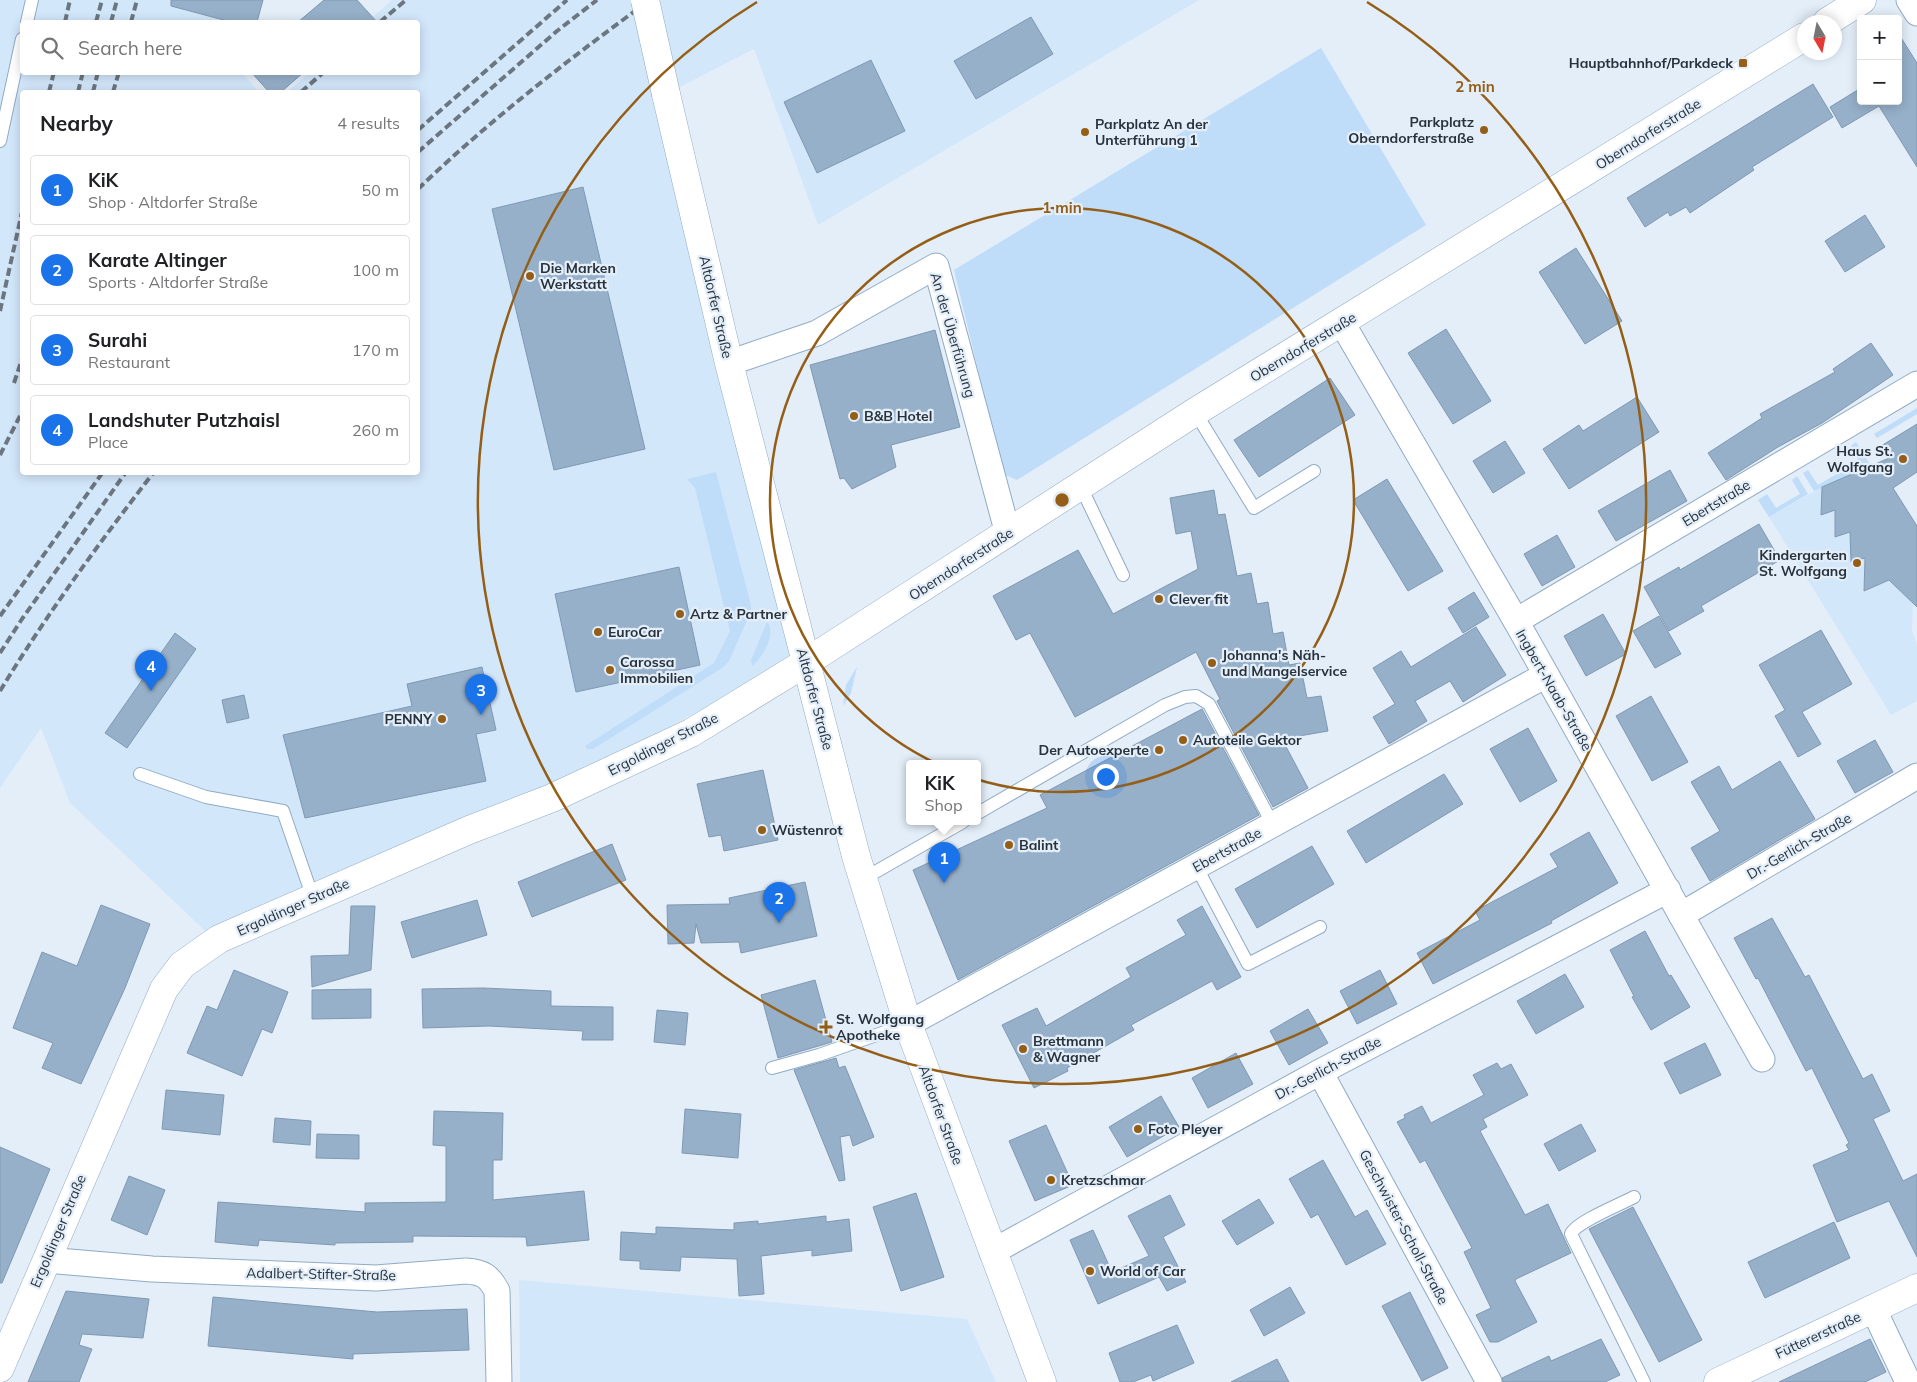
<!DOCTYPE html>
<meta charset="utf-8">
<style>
body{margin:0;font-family:Mulish,sans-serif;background:#f6f6f6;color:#202124}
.controls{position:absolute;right:15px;top:15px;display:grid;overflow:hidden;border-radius:5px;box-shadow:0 2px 12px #0003}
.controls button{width:45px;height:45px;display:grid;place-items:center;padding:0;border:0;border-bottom:1px solid #e0e0e0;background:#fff;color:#202124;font:25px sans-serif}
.compass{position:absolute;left:1797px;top:15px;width:45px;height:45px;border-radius:50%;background:#fff;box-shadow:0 2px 12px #0003;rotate:170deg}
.you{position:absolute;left:1105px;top:776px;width:18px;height:18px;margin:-12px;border:4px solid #fff;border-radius:50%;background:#1a73e8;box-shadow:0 0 0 8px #1a73e833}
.badge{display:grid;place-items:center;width:32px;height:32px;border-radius:50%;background:#1a73e8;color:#fff;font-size:16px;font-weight:700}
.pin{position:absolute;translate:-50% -41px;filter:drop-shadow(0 1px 2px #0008)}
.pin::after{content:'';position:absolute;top:26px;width:18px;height:15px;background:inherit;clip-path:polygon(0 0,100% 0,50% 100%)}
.popup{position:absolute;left:906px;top:760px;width:75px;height:65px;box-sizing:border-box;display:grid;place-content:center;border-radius:5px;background:#fff;filter:drop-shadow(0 1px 4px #0005);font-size:16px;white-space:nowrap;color:#757577}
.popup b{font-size:19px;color:#202124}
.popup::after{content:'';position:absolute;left:50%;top:100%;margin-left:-10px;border:10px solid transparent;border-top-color:#fff}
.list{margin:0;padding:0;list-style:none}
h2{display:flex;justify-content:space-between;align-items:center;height:65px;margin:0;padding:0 20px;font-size:21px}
h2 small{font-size:16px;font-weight:400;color:#757577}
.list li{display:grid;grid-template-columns:32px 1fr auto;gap:15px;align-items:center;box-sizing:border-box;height:70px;margin:0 10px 10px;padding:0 10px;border:1px solid #e0e0e0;border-radius:5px}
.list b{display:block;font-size:19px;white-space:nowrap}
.list p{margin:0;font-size:16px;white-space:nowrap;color:#757577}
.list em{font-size:16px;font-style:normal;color:#757577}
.icon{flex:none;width:28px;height:28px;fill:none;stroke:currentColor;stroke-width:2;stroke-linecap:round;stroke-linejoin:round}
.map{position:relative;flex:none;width:1917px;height:1382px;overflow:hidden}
.search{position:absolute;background:#fff;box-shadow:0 2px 12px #0003;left:20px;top:20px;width:400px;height:55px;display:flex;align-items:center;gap:12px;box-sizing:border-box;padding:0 18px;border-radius:5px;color:#757577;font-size:19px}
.panel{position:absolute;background:#fff;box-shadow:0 2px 12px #0003;left:20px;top:90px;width:400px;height:385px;border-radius:5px}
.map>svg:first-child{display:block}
.built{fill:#d3e7fb}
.green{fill:#bfdcf9}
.building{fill:#96b0ca;stroke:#7f99b2}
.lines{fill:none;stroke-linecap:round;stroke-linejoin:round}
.service-casing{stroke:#90abc4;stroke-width:14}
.minor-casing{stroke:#90abc4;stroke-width:27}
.tertiary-casing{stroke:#90abc4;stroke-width:29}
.secondary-casing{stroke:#90abc4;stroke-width:29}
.service{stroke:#fff;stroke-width:12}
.minor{stroke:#fff;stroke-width:25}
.tertiary{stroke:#fff;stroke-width:28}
.secondary{stroke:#fff;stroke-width:28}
.rail{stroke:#6b7680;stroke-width:4;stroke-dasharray:8 4;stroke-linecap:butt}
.secondary-bridge-casing{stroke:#90abc4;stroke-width:29;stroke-linecap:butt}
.secondary-bridge{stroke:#fff;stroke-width:28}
.ring{fill:none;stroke:#955e16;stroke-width:2.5}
.poi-dot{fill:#955e16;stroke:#e3eef9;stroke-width:2}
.labels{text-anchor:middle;stroke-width:4.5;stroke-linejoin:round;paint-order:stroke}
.poi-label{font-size:14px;font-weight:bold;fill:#27323c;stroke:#e3eef9;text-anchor:start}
.street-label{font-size:14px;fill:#27323c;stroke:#e3eef9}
.centre{fill:#955e16;stroke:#e3eef9;stroke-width:2.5}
.ring-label{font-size:15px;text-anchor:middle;font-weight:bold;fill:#955e16;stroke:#e3eef9;stroke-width:4.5;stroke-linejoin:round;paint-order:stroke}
</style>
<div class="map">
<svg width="1917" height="1382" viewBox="0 0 1917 1382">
<rect width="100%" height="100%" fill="#e3eef9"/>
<!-- built -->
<g class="built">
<polygon points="0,0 185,0 183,10 231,22 22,22 22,72 242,73 259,92 22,92 22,472 418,472 418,92 287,92 309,73 418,72 418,22 367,22 392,0 1199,0 818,225 754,49 666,94 805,657 524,801 216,941 70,803 41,728 0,788"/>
<polygon points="1886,476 1917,526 1917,601 1913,603 1912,631 1917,645 1917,701 1891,715 1769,517 1822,487"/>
<polygon points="519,1280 967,1319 996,1382 520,1382"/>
</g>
<!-- green -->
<g class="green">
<polygon points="1321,48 1426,225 1017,480 1003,474 954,270"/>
<polygon points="1917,408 1917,414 1877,438 1874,434"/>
<polygon points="1856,442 1871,466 1814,491 1803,473 1808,470 1818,485 1859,461 1851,446"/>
<polygon points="716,472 751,605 751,611 729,661 722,668 593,749 587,749 585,746 714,663 730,631 695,488 687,479"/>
<polygon points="1797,476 1808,494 1769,517 1758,500 1767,494 1776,508 1800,494 1792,480"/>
<path d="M767,622C777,632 763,658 752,666L751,660Z"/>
<polygon points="857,667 851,693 843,706 846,685"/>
</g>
<!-- building -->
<g class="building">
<polygon points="171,0 263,0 257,22 231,22 171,6"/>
<polygon points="324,0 357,0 377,22 298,22"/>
<polygon points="1031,17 1053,54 976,99 954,61"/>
<polygon points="1898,33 1917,63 1917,167 1879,106 1842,128 1830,107 1861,88 1861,101 1898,101"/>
<polygon points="871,60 905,131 817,173 784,102"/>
<polygon points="251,72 304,72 281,92 269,92"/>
<polygon points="1813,84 1833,117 1752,167 1754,170 1690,213 1686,207 1670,216 1668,212 1645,227 1627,198"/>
<polygon points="583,187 645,449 554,470 492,209"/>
<polygon points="1865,215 1885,247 1845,272 1825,241"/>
<polygon points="1576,248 1622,321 1585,344 1539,272"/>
<polygon points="1446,329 1491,401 1453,424 1408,353"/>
<polygon points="935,330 960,427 891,445 896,467 852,489 844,478 840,479 810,365"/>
<polygon points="1871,343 1893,375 1822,423 1778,447 1726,480 1708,453 1762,418 1760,414 1835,372 1833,369"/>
<polygon points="1330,378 1355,415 1259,477 1234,440"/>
<polygon points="1637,397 1659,432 1569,489 1543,449 1579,425 1583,431"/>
<polygon points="1917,424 1917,472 1893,488 1917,526 1917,607 1889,580 1864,591 1865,558 1851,562 1850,532 1835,537 1835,510 1821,515 1822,487 1889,458 1881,446"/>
<polygon points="1505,441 1525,473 1493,493 1473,461"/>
<polygon points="1670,470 1687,501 1616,541 1598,511"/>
<polygon points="1387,479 1443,571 1408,591 1353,500"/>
<polygon points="1214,490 1218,515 1225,514 1237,576 1251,573 1257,604 1268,602 1273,634 1283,632 1289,665 1300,663 1307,698 1321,696 1328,731 1282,739 1308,788 1273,807 1217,701 1220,699 1196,652 1075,717 1030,633 1016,640 993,596 1078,550 1113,614 1198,569 1191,531 1176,534 1170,498"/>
<polygon points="1759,524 1780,560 1701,606 1704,611 1669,631 1644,587 1679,567 1680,570"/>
<polygon points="1557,535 1575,567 1542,586 1524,554"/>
<polygon points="679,567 700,665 576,692 555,594"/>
<polygon points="1474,592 1489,617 1463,633 1448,608"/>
<polygon points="1603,614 1626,654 1586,676 1564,636"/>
<polygon points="1659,616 1681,654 1655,668 1633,631"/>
<polygon points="1476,627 1506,675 1463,702 1450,681 1415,701 1427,721 1389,744 1373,717 1395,704 1373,668 1401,651 1411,667"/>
<polygon points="1821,630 1852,684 1802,712 1821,744 1798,757 1775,716 1785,710 1759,665"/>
<polygon points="175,633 196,649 127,748 105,733"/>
<polygon points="482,667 496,730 476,734 486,781 305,818 283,735 412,706 407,684"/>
<polygon points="244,695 249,718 227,723 222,700"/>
<polygon points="1651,696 1688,762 1652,781 1616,716"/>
<polygon points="1202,709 1259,815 958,980 913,870 1047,808 1040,795"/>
<polygon points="1528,728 1557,781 1520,802 1490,749"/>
<polygon points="1875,740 1893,772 1855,793 1837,761"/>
<polygon points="1780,761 1815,819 1710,881 1691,848 1720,831 1691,782 1719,766 1732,790"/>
<polygon points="763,770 778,840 724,851 721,835 709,837 697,784"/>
<polygon points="1444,774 1463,804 1366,863 1347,831"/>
<polygon points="1589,832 1618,883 1551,921 1552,923 1433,984 1417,953 1480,920 1475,911 1558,867 1550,854"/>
<polygon points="612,844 626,880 532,917 518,882"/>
<polygon points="1312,846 1334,884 1257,928 1235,889"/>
<polygon points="805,882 817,936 741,953 739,942 701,943 696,924 694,943 668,944 667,905 730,904 729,898"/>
<polygon points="477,900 487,935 412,958 401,922"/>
<polygon points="101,905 150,924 125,988 81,1084 42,1068 53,1043 13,1028 42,952 77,966"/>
<polygon points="351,906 375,906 371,970 312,987 311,956 349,955"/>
<polygon points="1202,906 1241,977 1217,990 1212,981 1131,1025 1134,1030 1067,1068 1068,1071 1034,1088 1002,1025 1037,1008 1046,1026 1131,977 1126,968 1186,935 1177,920"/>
<polygon points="1772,918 1805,977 1809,975 1863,1079 1872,1074 1890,1111 1873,1119 1903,1181 1917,1174 1917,1257 1889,1201 1837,1222 1813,1165 1849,1150 1846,1145 1849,1143 1812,1068 1806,1071 1758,978 1756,979 1734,938"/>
<polygon points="1645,931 1669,976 1671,975 1690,1007 1651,1030 1632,997 1634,996 1610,950"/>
<polygon points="234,970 288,992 272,1033 262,1029 242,1076 187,1053 207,1006 217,1010"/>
<polygon points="1380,970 1397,1004 1357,1024 1340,991"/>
<polygon points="1565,974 1584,1007 1536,1034 1517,1001"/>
<polygon points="815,980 832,1042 778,1058 761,995"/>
<polygon points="483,988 551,991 551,1006 613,1007 613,1040 582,1040 583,1031 489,1026 423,1028 422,989"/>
<polygon points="371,989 371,1018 312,1019 312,990"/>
<polygon points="1308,1009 1328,1043 1289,1065 1270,1031"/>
<polygon points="657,1010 688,1013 685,1045 654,1042"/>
<polygon points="1705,1043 1721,1075 1680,1094 1664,1063"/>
<polygon points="1236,1053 1253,1084 1208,1108 1192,1078"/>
<polygon points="836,1058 839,1068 845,1066 874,1137 853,1146 850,1135 840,1137 845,1180 839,1181 794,1070"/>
<polygon points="1497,1063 1501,1069 1511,1064 1528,1095 1483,1119 1487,1127 1480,1131 1525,1215 1548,1204 1571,1253 1516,1279 1515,1281 1537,1322 1498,1342 1490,1342 1476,1315 1491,1308 1464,1252 1472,1248 1425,1160 1420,1163 1397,1122 1405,1118 1404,1115 1422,1106 1431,1123 1484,1095 1473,1075"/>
<polygon points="166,1090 224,1095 220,1135 162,1129"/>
<polygon points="1161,1096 1179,1127 1127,1157 1109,1127"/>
<polygon points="685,1109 741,1114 738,1158 682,1153"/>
<polygon points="434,1111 503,1113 502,1160 493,1160 493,1200 584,1191 589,1240 527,1246 526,1237 413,1236 413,1242 335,1243 335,1245 259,1240 258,1246 215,1242 218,1202 365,1212 365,1203 446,1202 446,1146 433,1145"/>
<polygon points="275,1118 311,1121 310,1145 273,1142"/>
<polygon points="1581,1124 1596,1151 1559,1171 1544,1144"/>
<polygon points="1046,1125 1073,1185 1035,1201 1009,1141"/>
<polygon points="317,1134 359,1135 359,1159 316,1158"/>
<polygon points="0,1147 50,1169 2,1283 0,1283"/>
<polygon points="1323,1160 1355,1217 1367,1210 1386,1244 1346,1265 1318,1214 1311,1218 1289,1179"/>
<polygon points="129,1176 165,1190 147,1235 111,1220"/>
<polygon points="916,1193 944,1277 901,1291 873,1207"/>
<polygon points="1170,1195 1185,1225 1163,1237 1186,1282 1167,1291 1159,1277 1098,1304 1070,1240 1093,1230 1112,1272 1149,1256 1128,1216"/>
<polygon points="1259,1199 1274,1223 1237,1245 1222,1221"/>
<polygon points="1633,1207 1702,1340 1659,1362 1589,1229"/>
<polygon points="826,1216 826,1222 849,1219 852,1251 812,1256 812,1250 761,1256 764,1294 739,1296 737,1259 681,1257 680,1271 640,1269 640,1261 620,1260 621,1232 656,1234 656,1227 734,1230 734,1223 758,1221 758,1224"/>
<polygon points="1834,1222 1850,1258 1765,1298 1748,1262"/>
<polygon points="1290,1287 1305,1313 1264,1336 1250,1310"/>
<polygon points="66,1291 149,1299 143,1338 82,1334 79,1345 92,1349 79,1382 28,1382"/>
<polygon points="1410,1292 1448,1368 1422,1381 1382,1306"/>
<polygon points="213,1297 377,1312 467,1309 469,1350 353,1354 353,1359 208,1346"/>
<polygon points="1177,1325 1194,1363 1153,1381 1151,1375 1133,1382 1120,1382 1109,1353"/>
<polygon points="1601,1339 1620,1375 1605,1382 1503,1382 1502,1378 1549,1356 1551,1361"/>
<polygon points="1870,1339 1886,1372 1865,1382 1779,1382"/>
<polygon points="1277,1359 1289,1382 1231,1382"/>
</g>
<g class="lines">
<!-- service casing -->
<g class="service-casing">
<g id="service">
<polyline points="27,22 32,0"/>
<polyline points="0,141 22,39"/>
<polyline points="1195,412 1254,508 1314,471"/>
<polyline points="1081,487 1123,575"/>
<polyline points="140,774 206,797 283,811 313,898"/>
<polyline points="978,813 1165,705 1185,697 1196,696 1209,704 1273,825"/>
<polyline points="1196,866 1248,964 1320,927"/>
<polyline points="863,879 963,822"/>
<polyline points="772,1068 819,1055 908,1024"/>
<path d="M1634,1197C1621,1204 1576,1222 1571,1234L1644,1382"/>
</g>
</g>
<!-- minor casing -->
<g class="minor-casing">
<g id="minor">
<polyline points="1909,0 1917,13"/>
<polyline points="1342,323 1516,621 1762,1059"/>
<polyline points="729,363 817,333 936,266 1008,534"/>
<polyline points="1516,621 1917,384"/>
<polyline points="1681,915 1917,776"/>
<polyline points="908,1024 1546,675"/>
<polyline points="1320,1072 1489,1382"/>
<polyline points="992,1252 1320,1072 1668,890"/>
<path d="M46,1260L152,1269L376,1278L466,1271C483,1272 489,1276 497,1291L499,1382"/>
<polyline points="1873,1308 1908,1382"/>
</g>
</g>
<!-- tertiary casing -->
<g class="tertiary-casing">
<polyline id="tertiary" points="1718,1382 1917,1288"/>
</g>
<!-- secondary casing -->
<g class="secondary-casing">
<g id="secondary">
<polyline points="1827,22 1862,0"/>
<polyline points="666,94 729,363 856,856 908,1024 1042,1382"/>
<polyline points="0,1368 164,989 182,965 219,939 469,830 552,798 691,733 805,663 1195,412 1804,37"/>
</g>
</g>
<!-- service -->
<use href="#service" class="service"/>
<!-- minor -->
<use href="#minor" class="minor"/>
<!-- tertiary -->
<use href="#tertiary" class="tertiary"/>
<!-- secondary -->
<use href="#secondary" class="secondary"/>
<!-- rail -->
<g class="rail">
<polyline points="65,22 70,0"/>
<polyline points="96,22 102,0"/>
<polyline points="111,22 117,0"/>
<polyline points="131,22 137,0"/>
<polyline points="380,22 406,0"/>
<polyline points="49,92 54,72"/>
<polyline points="78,92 83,72"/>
<polyline points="93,92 98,72"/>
<polyline points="113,92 119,72"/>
<polyline points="301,92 324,72"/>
<polyline points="418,130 567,0"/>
<polyline points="418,152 557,31 597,0"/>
<path d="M418,189C490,120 569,59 650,0"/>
<polyline points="22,308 22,307"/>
<polyline points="0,311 22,212"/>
<polyline points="14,383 22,359"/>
<polyline points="0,455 22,412"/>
<polyline points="0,616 103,472"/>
<polyline points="0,653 22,619 126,472"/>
<path d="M0,691C47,614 99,543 154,472"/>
</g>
<!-- secondary-bridge casing -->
<g class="secondary-bridge-casing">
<polyline id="secondary-bridge" points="645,0 666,94"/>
</g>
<!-- secondary-bridge -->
<use href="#secondary-bridge" class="secondary-bridge"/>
</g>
<!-- distance rings -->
<g class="ring">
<circle cx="1062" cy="500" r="292"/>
<path d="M1367 2A584 584 0 1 1 757 2"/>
</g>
<!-- markers -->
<g class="poi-dot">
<rect x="1738" y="58" width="10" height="10" rx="2.5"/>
<circle cx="1484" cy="130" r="5"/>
<circle cx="1085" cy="132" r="5"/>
<circle cx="530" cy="276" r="5"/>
<circle cx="854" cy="416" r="5"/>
<circle cx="1903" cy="459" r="5"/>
<circle cx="1857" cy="563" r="5"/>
<circle cx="1159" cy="599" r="5"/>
<circle cx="680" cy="614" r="5"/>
<circle cx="598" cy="632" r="5"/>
<circle cx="1212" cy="663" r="5"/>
<circle cx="610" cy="670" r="5"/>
<circle cx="442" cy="719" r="5"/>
<circle cx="1183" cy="740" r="5"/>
<circle cx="1159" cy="750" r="5"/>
<circle cx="762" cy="830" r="5"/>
<circle cx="1009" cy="845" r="5"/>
<path d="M823.5 1019.5h5v5h5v5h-5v5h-5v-5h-5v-5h5z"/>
<circle cx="1023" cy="1049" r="5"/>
<circle cx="1138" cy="1129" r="5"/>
<circle cx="1051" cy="1180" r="5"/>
<circle cx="1090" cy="1271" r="5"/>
</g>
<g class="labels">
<!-- poi labels -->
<g class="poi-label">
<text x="1733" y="68" text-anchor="end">Hauptbahnhof/Parkdeck</text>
<text x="1474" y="127" text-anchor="end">Parkplatz<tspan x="1474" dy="16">Oberndorferstraße</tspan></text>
<text x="1095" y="129">Parkplatz An der<tspan x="1095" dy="16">Unterführung 1</tspan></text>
<text x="540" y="273">Die Marken<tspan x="540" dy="16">Werkstatt</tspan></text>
<text x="864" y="421">B&amp;B Hotel</text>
<text x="1893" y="456" text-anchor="end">Haus St.<tspan x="1893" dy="16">Wolfgang</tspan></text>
<text x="1847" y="560" text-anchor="end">Kindergarten<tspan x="1847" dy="16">St. Wolfgang</tspan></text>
<text x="1169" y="604">Clever fit</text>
<text x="690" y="619">Artz &amp; Partner</text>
<text x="608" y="637">EuroCar</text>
<text x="1222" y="660">Johanna's Näh-<tspan x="1222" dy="16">und Mangelservice</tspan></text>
<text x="620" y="667">Carossa<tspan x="620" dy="16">Immobilien</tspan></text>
<text x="432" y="724" text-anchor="end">PENNY</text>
<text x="1193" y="745">Autoteile Gektor</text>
<text x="1149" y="755" text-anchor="end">Der Autoexperte</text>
<text x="772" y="835">Wüstenrot</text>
<text x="1019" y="850">Balint</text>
<text x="836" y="1024">St. Wolfgang<tspan x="836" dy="16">Apotheke</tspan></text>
<text x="1033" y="1046">Brettmann<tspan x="1033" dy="16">&amp; Wagner</tspan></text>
<text x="1148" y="1134">Foto Pleyer</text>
<text x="1061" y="1185">Kretzschmar</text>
<text x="1100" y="1276">World of Car</text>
</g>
<!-- street labels -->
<g class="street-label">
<text transform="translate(1648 134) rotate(-32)" y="5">Oberndorferstraße</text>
<text transform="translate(716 307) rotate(77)" y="5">Altdorfer Straße</text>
<text transform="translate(953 335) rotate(74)" y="5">An der Überführung</text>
<text transform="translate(1303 347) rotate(-31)" y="5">Oberndorferstraße</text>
<text transform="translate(1716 503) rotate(-31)" y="5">Ebertstraße</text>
<text transform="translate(961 564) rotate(-33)" y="5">Oberndorferstraße</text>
<text transform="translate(1554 690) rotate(60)" y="5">Ingbert-Naab-Straße</text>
<text transform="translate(815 699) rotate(75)" y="5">Altdorfer Straße</text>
<text transform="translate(663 744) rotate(-27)" y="5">Ergoldinger Straße</text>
<text transform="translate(1799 846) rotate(-30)" y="5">Dr.-Gerlich-Straße</text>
<text transform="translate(1227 850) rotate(-29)" y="5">Ebertstraße</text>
<text transform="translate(293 907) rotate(-24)" y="5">Ergoldinger Straße</text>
<text transform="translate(1328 1068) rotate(-28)" y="5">Dr.-Gerlich-Straße</text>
<text transform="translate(941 1115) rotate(70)" y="5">Altdorfer Straße</text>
<text transform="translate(1404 1227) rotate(62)" y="5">Geschwister-Scholl-Straße</text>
<text transform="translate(58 1231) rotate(-67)" y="5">Ergoldinger Straße</text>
<text transform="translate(321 1274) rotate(1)" y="5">Adalbert-Stifter-Straße</text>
<text transform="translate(1818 1335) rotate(-25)" y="5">Füttererstraße</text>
</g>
</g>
<circle cx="1062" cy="500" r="8" class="centre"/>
<g class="ring-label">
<text x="1475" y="92">2 min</text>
<text x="1062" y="213">1 min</text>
</g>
</svg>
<div class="controls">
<button>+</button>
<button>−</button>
</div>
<svg class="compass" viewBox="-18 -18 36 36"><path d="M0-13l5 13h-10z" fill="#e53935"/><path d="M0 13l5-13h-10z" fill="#757577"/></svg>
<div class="you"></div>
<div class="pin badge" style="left:944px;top:883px">1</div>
<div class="popup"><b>KiK</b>Shop</div>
<div class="pin badge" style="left:779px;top:923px">2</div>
<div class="pin badge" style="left:481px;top:715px">3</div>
<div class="pin badge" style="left:151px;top:691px">4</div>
<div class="search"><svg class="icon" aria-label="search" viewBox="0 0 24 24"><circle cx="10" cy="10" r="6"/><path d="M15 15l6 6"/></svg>Search here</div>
<section class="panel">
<h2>Nearby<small>4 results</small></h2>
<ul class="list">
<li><span class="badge">1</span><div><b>KiK</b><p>Shop · Altdorfer Straße</p></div><em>50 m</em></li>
<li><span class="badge">2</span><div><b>Karate Altinger</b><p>Sports · Altdorfer Straße</p></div><em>100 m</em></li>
<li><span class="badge">3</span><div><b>Surahi</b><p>Restaurant</p></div><em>170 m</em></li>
<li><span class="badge">4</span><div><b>Landshuter Putzhaisl</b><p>Place</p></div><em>260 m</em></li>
</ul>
</section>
</div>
